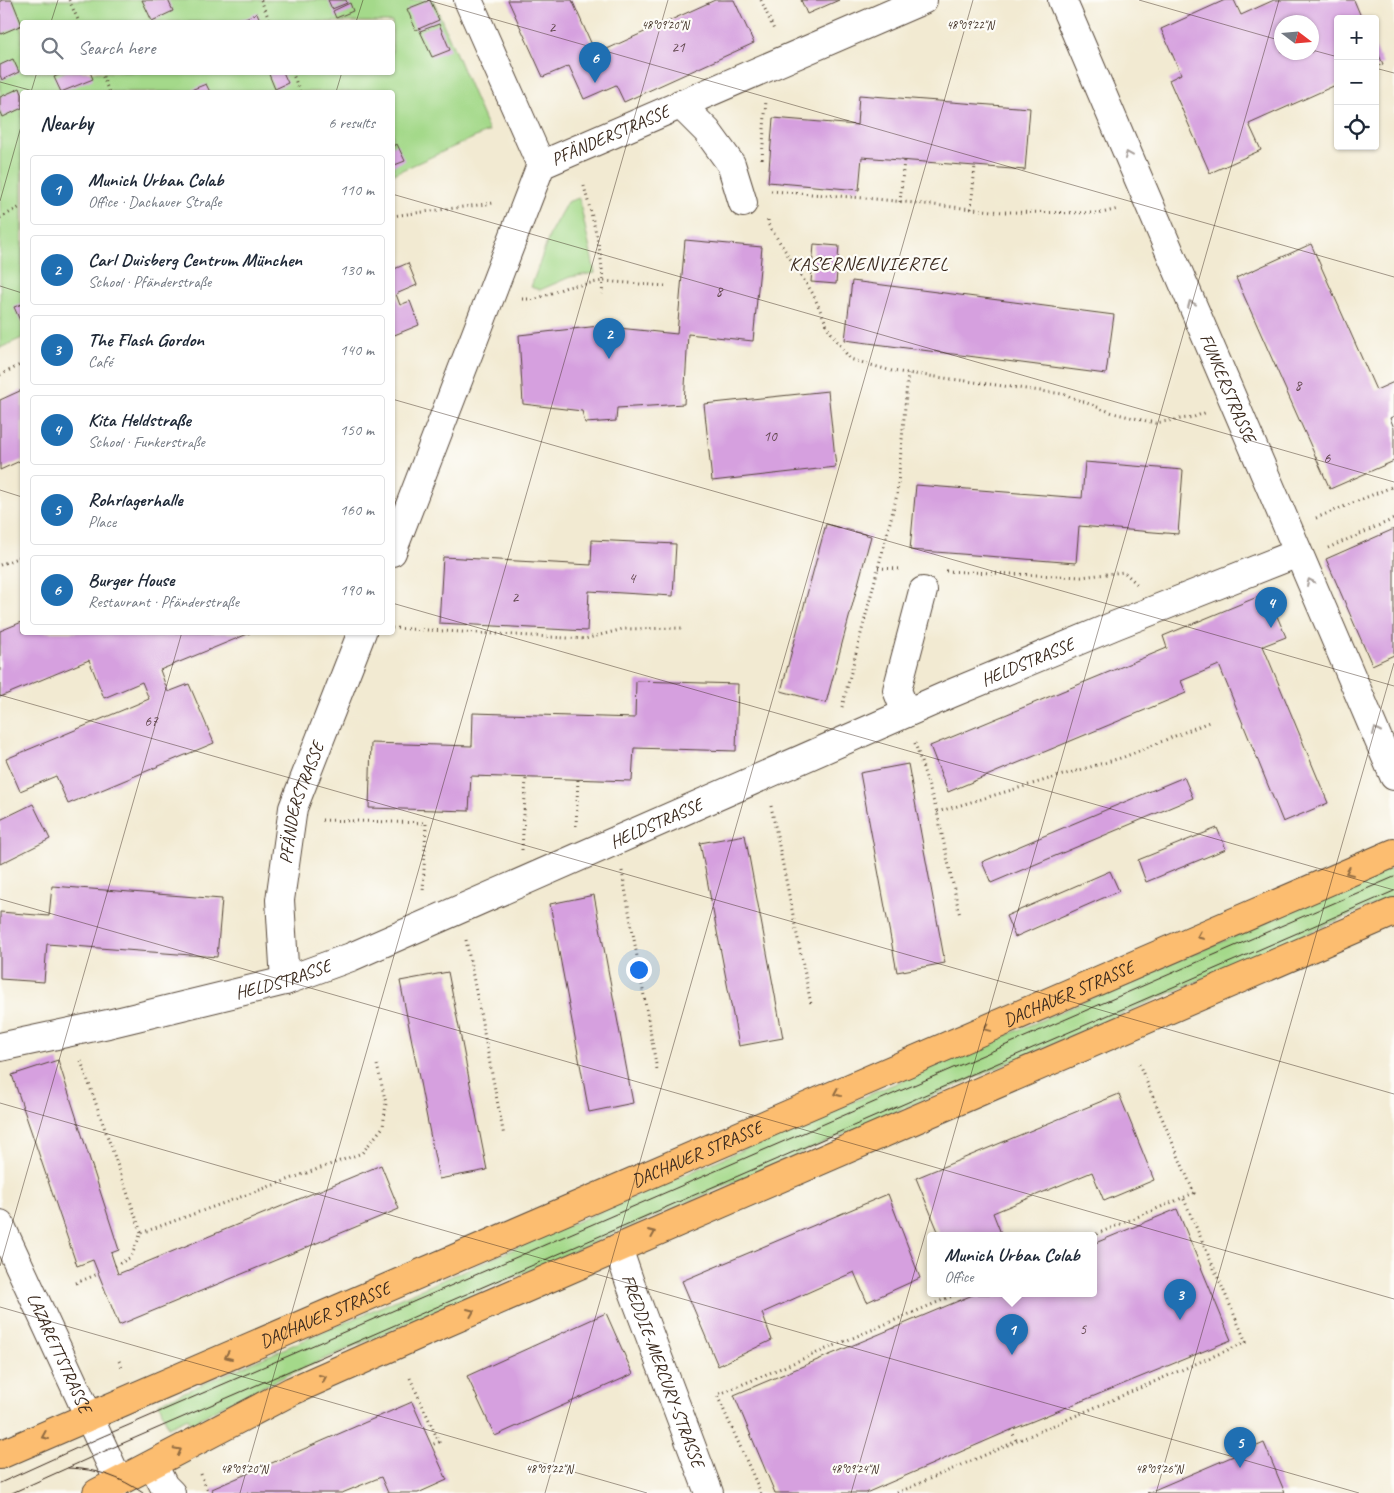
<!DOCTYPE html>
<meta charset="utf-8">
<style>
body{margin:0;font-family:Caveat,sans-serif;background:#f2f2f3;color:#1f2937}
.controls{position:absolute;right:15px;top:15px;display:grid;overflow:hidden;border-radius:5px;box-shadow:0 1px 4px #0004}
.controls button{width:45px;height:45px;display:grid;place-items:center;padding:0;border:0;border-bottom:1px solid #e0e1e3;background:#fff;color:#1f2937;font:25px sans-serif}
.compass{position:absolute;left:1274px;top:15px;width:45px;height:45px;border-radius:50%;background:#fff;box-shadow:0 1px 4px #0004;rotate:106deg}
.you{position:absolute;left:638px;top:969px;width:18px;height:18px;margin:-12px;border:4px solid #fff;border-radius:50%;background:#1a73e8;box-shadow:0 0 0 8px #1a73e833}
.badge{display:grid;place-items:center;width:32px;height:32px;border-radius:50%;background:#1f6fb2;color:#fff;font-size:16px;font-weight:700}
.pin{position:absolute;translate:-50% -41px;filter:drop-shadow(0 1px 2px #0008)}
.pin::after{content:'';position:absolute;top:26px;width:18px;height:15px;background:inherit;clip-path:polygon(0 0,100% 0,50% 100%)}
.popup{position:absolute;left:927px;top:1232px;width:170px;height:65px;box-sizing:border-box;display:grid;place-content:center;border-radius:5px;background:#fff;filter:drop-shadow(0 1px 4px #0005);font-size:16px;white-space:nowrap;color:#747a83}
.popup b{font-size:19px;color:#1f2937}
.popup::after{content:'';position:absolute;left:50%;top:100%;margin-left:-10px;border:10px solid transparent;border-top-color:#fff}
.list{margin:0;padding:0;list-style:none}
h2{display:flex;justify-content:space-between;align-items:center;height:65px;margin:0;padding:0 20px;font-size:21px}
h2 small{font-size:16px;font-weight:400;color:#747a83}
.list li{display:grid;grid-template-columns:32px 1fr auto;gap:15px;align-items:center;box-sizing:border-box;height:70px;margin:0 10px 10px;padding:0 10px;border:1px solid #e0e1e3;border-radius:5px}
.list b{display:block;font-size:19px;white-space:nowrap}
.list p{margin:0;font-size:16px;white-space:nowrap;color:#747a83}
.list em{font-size:16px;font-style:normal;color:#747a83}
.icon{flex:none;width:28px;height:28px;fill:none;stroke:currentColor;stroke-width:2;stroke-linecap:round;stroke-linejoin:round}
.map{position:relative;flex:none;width:1394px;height:1493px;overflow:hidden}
.search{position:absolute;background:#fff;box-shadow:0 1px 4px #0004;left:20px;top:20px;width:375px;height:55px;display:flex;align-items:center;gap:12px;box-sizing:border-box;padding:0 18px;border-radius:5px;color:#747a83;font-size:19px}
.panel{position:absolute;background:#fff;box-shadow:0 1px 4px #0004;left:20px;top:90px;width:375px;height:545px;border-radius:5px}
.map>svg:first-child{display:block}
.green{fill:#a4d98a;stroke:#708254;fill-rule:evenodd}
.building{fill:#d6a0df;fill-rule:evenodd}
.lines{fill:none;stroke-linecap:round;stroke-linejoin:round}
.minor-casing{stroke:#564739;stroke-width:30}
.major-casing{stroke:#564739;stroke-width:30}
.path{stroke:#564739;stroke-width:3;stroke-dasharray:1 4;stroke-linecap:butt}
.minor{stroke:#fff;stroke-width:28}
.major{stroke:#fcbd6f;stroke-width:28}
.tram{stroke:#3b2a1e;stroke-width:1}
.oneway{stroke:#a79f9a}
.oneway2{stroke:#926c42}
.ticks{fill:none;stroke:#3b2a1e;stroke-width:1;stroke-opacity:0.45}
.labels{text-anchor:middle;stroke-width:4.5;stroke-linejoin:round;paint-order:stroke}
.number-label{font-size:15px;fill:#62484e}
.street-label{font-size:18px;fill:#3b2a1e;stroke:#fdfcf7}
.neighbourhood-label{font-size:19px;letter-spacing:1px;fill:#3b2a1e;stroke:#fdfcf7}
.ticks-label{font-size:12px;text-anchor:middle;fill:#3b2a1e;stroke:#fdfcf7;stroke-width:4.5;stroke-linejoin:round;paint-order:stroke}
</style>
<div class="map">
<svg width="1394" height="1493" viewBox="0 0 1394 1493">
<rect width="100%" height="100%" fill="#fdfcf7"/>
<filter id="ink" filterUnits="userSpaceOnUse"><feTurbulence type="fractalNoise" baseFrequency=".02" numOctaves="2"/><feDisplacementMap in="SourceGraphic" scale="10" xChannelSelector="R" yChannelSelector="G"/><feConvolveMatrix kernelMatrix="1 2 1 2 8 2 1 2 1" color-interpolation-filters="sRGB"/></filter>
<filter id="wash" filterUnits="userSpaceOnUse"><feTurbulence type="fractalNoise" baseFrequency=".0096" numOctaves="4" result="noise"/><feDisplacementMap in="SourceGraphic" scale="20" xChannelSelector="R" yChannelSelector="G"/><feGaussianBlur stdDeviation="1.12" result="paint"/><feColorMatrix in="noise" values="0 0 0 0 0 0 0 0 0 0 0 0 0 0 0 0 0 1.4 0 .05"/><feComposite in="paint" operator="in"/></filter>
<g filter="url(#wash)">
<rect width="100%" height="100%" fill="#f2ead2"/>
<!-- green -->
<g class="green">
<path d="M0,0H433L489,131L393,174L392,92H22V338L0,348ZM22,22H392V72H22Z"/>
<polygon points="579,198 595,273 570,277 540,290 531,287 551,231 567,202"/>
<polygon points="1394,867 1394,896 290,1374 220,1407 191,1424 188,1418 168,1427 159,1403"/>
</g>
<g id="blocks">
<!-- building -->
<g class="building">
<polygon points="2,0 12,0 22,25 1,34 0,31 0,1"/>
<polygon points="142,0 168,0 173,11 152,21"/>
<polygon points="328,0 346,0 347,3 332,9"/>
<polygon points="430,0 439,20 416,30 407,9"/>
<polygon points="508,0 572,0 596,54 715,0 734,0 754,43 624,102 616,85 584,99 569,66 543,77"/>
<polygon points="801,0 839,0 807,14"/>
<path d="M1225,0H1234L1241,15L1274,0H1354L1362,19H1338V84L1249,124L1261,150L1210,173L1169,80L1181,74L1161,29ZM1282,22H1312V52H1282Z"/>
<polygon points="350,3 353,11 336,18 333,11"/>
<polygon points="257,13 261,22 240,22 239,21"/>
<polygon points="439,24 450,50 432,57 420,31"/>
<polygon points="1375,47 1383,64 1375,67"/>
<polygon points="13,59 19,72 2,80 0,75 0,65"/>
<polygon points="66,72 90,72 93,79 61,92 54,77"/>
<polygon points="268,72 283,72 288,83 275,89"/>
<polygon points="206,84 210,92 186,92"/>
<polygon points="20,88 22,94 22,108 3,117 0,110 0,97"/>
<polygon points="859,95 1030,108 1025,170 862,157 859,190 768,182 773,118 857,125"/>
<polygon points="397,144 405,161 392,166 392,146"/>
<polygon points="685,240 762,247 753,341 688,334 684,404 617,408 616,421 585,423 582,411 523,404 519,335 599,326 677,334"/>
<polygon points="814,244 839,246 836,284 811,282"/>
<polygon points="1311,244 1376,390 1394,382 1394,416 1390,418 1394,428 1394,461 1330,489 1236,278"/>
<polygon points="408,263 417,285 396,294 400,305 410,301 419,325 392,336 392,270"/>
<polygon points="852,281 1114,315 1106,374 845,340"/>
<polygon points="22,304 22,325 14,307"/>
<polygon points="22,390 22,460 0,470 0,400"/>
<polygon points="828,391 836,467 712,481 704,404"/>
<polygon points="1085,462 1183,470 1178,534 1079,526 1076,563 910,550 916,485 1082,498"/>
<polygon points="826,524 871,536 826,703 781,691"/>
<polygon points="1394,529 1394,655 1372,665 1326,559"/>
<polygon points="592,540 676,544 673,596 589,591 587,631 439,623 443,557 591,565"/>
<polygon points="1267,593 1286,637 1263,646 1328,803 1283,822 1219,665 1181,681 1186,693 948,792 930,746 1167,648 1163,636"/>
<polygon points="22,622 22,632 250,633 160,670 168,692 189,684 214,743 68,804 56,776 20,791 6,759 149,699 142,682 104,698 89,660 0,697 0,631"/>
<polygon points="636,681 738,684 736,751 634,748 632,781 471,776 469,811 369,808 371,743 472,746 473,713 635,718"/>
<polygon points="908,764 945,963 897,972 860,773"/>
<polygon points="1184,777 1193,798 991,883 982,862"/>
<polygon points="33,804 50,839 0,864 0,820"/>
<polygon points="1217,828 1226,849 1146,882 1138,860"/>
<polygon points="745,835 783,1038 739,1046 700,843"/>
<polygon points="1110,871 1119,891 1015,937 1006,916"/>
<polygon points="52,886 222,899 217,957 47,944 44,982 0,979 0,912 49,916"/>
<polygon points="594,895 633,1103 589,1112 550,904"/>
<polygon points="448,972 487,1170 439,1179 400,981"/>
<polygon points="58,1060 119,1250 111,1253 118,1274 381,1165 399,1209 119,1325 93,1260 77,1266 12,1075"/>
<polygon points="1119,1094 1154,1180 1104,1201 1092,1172 993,1213 1002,1236 940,1236 916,1178"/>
<polygon points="888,1194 920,1278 867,1302 854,1272 762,1313 772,1340 718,1366 682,1281"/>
<polygon points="1177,1209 1231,1340 1011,1430 866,1493 775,1493 734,1395 975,1294 1093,1294 1093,1244"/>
<polygon points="606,1313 633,1374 495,1436 467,1376"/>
<polygon points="412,1402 447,1480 418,1493 388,1493 381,1477 342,1493 213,1493 212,1489"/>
<polygon points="1264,1443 1285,1493 1147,1493"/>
</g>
</g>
</g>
<g filter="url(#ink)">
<use href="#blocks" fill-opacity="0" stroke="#564739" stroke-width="1"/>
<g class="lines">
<!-- minor casing -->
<g class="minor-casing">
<g id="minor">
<polyline points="468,0 541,165"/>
<path id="s1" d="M1062,0L1394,776"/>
<polyline points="680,104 707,131 731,164 743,203"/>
<path id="s2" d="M392,552L541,165L923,0"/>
<polyline points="906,713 897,690 923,591"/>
<path id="s3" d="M285,981L280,900L293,808L362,632"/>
<path id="s4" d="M0,1047L108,1024L285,981L351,957L950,694L1116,625L1298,553"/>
<path id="s5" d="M0,1224L119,1482"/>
<path id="s6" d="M618,1248L630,1283L709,1493"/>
<polyline points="153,1465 164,1486 171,1493"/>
</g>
</g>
<!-- major casing -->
<g class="major-casing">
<g id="major">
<path id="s7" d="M0,1455L1394,853"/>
<polyline points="97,1493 292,1391 434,1328 1394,912"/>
</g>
</g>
<!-- path -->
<g class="path">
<polyline points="69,0 79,22"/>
<polyline points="261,0 270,22"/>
<polyline points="761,0 775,32"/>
<polyline points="101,72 109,92"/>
<polyline points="292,72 300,92"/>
<polyline points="762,159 766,100"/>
<path d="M584,186C592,218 606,262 602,294"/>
<polyline points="771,191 865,198 1003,212 1102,213 1118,209"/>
<polyline points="900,202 904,160"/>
<polyline points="971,209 975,166"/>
<polyline points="392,216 494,203"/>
<polyline points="0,218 22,206"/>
<polyline points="768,220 768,224 813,294 829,330 850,359 892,371 1063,394 1113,413 1155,423 1194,417 1207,412"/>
<polyline points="522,299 536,299 567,287 603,281 665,286"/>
<polyline points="0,375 22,364"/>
<polyline points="1316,518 1394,486"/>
<polyline points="1328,548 1394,519"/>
<polyline points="0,565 22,556"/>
<polyline points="878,568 902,569"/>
<polyline points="946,571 1081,577 1124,572 1137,584"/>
<polyline points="392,628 585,639 623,629 683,628"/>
<polyline points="842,707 897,495 908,373"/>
<polyline points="915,743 937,812 960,916"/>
<polyline points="771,806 811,1004"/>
<polyline points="937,812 1124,757 1209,722"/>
<polyline points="322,820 426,823 423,893"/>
<polyline points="576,826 578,779"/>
<polyline points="522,850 526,778"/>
<polyline points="622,871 657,1070"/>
<polyline points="466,940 504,1136"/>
<polyline points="81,1061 141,1232"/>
<polyline points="1092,1236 1194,1193 1139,1064"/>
<polyline points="115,1266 131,1257 141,1233 362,1153 383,1127 386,1103 377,1065"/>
<polyline points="76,1283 98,1274"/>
<polyline points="119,1361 123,1369"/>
<polyline points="410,1378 439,1442 431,1445"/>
<polyline points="1011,1430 1017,1442"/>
<polyline points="201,1474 208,1493"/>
<polyline points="761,1493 717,1395 957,1294"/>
<polyline points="897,1493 1246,1342 1183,1197"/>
</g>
<!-- minor -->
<use href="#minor" class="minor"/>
<!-- major -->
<use href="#major" class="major"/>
<!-- tram -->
<g class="tram">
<path d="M68,1468C97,1469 120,1477 143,1493"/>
<polyline points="0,1483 99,1438 1394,877"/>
<polyline points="12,1493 105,1451 1394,891"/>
</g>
</g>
<!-- one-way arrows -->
<defs><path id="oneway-chevron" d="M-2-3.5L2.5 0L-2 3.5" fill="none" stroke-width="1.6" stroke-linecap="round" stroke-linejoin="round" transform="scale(1.25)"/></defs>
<g class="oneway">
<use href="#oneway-chevron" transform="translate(1128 155) rotate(-113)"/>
<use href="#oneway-chevron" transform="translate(1191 304) rotate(-113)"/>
<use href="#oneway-chevron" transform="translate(1310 582) rotate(-114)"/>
<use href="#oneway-chevron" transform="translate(1376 731) rotate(-114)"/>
</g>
<g class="oneway2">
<use href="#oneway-chevron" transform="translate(1349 872) rotate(157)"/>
<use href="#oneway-chevron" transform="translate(1200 936) rotate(157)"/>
<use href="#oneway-chevron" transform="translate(987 1028) rotate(156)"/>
<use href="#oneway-chevron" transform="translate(837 1093) rotate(156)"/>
<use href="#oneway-chevron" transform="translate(652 1233) rotate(-23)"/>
<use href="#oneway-chevron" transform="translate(471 1312) rotate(-23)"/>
<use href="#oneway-chevron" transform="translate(228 1356) rotate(157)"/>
<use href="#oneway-chevron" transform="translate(323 1378) rotate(-24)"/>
<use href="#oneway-chevron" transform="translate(45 1436) rotate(157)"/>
<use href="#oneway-chevron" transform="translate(178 1451) rotate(-28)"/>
</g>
</g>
<!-- ticks -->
<path class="ticks" d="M427,0L1394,277M1139,0L1282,41M51,22L58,0M356,22L363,0M1312,50L1338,57M1375,68L1394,73M0,82L37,92M31,92L37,72M336,92L342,72M392,194L1394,482M0,201L22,123M0,286L22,293M392,399L1394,686M0,490L22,497M392,603L1394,890M0,695L1394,1094M0,899L1394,1299M0,1103L1359,1493M0,1266L182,632M0,1307L647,1493M240,1493L668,0M545,1493L973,0M851,1493L1279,0M1156,1493L1394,663"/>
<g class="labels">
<!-- number labels -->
<g class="number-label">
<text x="552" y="32">2</text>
<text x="678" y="52">21</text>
<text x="719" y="296">8</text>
<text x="1298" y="390">8</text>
<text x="770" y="441">10</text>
<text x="1327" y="463">6</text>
<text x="632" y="583">4</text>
<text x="515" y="602">2</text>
<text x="151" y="726">67</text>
<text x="1083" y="1334">5</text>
</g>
<!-- street labels -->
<g class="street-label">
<text dy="6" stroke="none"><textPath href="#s2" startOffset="490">PFÄNDERSTRASSE</textPath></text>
<text dy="6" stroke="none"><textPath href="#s1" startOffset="422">FUNKERSTRASSE</textPath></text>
<text dy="6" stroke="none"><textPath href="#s4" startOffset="1101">HELDSTRASSE</textPath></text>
<text dy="6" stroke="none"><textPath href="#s3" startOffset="181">PFÄNDERSTRASSE</textPath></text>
<text dy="6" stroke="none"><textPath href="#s4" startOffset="696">HELDSTRASSE</textPath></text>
<text dy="6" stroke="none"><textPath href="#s4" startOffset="291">HELDSTRASSE</textPath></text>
<text dy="6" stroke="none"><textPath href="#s7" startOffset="1164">DACHAUER STRASSE</textPath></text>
<text dy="6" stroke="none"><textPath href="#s7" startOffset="759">DACHAUER STRASSE</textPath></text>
<text dy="6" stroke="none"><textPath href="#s7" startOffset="354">DACHAUER STRASSE</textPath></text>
<text dy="6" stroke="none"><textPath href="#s5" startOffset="142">LAZARETTSTRASSE</textPath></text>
<text dy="6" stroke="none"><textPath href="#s6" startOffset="131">FREDDIE-MERCURY-STRASSE</textPath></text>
</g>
<!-- neighbourhood labels -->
<g class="neighbourhood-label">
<text x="869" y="270">KASERNENVIERTEL</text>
</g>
</g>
<g class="ticks-label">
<text x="665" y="29">48°09'20"N</text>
<text x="970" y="29">48°09'22"N</text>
<text x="244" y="1473">48°09'20"N</text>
<text x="549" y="1473">48°09'22"N</text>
<text x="854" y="1473">48°09'24"N</text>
<text x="1159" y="1473">48°09'26"N</text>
</g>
</svg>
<div class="controls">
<button>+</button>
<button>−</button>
<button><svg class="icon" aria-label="locate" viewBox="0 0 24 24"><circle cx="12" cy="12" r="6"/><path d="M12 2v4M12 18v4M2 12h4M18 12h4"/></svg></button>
</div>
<svg class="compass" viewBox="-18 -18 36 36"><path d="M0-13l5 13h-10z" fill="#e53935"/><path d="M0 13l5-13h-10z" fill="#747a83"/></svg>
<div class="you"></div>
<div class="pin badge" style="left:1012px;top:1355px">1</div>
<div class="popup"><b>Munich Urban Colab</b>Office</div>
<div class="pin badge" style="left:609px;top:359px">2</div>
<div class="pin badge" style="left:1180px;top:1320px">3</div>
<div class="pin badge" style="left:1271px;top:628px">4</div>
<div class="pin badge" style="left:1240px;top:1468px">5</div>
<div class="pin badge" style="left:595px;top:83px">6</div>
<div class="search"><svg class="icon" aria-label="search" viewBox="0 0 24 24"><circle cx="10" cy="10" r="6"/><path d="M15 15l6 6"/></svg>Search here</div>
<section class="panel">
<h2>Nearby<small>6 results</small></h2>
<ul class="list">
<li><span class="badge">1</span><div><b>Munich Urban Colab</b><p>Office · Dachauer Straße</p></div><em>110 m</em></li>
<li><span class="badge">2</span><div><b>Carl Duisberg Centrum München</b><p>School · Pfänderstraße</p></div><em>130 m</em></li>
<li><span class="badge">3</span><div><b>The Flash Gordon</b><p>Café</p></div><em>140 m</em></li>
<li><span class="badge">4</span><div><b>Kita Heldstraße</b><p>School · Funkerstraße</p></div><em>150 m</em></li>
<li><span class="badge">5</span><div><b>Rohrlagerhalle</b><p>Place</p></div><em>160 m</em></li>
<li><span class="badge">6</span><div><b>Burger House</b><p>Restaurant · Pfänderstraße</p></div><em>190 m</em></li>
</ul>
</section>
</div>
